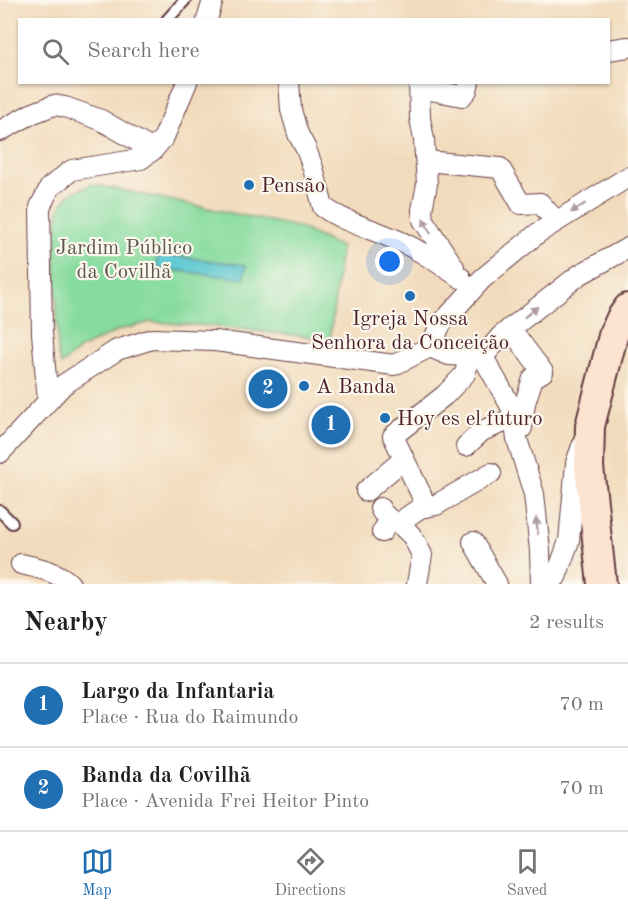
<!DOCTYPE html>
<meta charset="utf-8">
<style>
body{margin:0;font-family:"Old Standard TT",serif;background:#f2f2f2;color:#202124}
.you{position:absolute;left:390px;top:262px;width:21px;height:21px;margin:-15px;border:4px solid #fff;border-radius:50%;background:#1a73e8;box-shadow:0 0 0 9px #1a73e833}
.badge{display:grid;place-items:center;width:39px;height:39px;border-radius:50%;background:#1f6fb2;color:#fff;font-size:20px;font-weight:700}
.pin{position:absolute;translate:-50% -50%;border:3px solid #fff;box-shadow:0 2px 6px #0006}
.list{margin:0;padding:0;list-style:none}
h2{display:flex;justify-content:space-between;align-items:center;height:78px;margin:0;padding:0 24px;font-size:26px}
h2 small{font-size:20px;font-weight:400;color:#757577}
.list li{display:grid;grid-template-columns:39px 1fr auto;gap:18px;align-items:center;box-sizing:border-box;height:84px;padding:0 24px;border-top:2px solid #e0e0e0}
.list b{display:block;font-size:22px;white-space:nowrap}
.list p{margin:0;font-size:20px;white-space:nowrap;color:#757577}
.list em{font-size:20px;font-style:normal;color:#757577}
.icon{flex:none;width:33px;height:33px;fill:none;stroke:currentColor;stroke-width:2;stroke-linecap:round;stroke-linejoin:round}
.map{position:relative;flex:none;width:628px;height:584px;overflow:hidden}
.search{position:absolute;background:#fff;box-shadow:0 2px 4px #0004;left:18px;right:18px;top:18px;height:66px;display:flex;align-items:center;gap:15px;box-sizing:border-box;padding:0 21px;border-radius:0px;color:#757577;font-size:22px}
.sheet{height:246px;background:#fff}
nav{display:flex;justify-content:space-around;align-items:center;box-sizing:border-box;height:84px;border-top:2px solid #e0e0e0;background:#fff;font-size:16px;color:#757577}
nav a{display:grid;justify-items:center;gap:3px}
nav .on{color:#1f6fb2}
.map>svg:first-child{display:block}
.green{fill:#86db9e;stroke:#687d64;stroke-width:1.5}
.water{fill:#5bc8d2;stroke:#52747e;stroke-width:1.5}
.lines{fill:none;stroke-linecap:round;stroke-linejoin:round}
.lane-casing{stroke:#633b41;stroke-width:14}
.street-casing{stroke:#633b41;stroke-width:22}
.secondary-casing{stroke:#633b41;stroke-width:32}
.lane{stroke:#fff;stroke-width:10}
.street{stroke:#fff;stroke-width:20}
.secondary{stroke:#fde4d1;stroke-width:28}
.oneway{fill:#ae9aa0}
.poi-dot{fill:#1f6fb2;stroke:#fbf7ec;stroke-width:2}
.labels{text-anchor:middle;stroke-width:4.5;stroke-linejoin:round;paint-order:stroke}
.poi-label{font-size:21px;fill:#4a1f2b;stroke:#fbf7ec;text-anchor:start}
.park-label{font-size:21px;fill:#5c574e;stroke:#fbf7ec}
</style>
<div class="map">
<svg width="628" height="584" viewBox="0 0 628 584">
<rect width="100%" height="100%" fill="#fbf7ec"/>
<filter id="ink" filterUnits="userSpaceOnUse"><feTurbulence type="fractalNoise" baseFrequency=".0167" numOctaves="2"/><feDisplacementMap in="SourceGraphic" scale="12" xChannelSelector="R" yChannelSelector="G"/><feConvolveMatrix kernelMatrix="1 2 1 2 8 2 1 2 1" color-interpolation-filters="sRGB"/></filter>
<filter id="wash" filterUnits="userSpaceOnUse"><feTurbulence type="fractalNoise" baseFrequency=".008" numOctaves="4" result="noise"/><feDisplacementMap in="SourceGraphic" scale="24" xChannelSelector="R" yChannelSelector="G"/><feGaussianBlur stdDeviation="1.35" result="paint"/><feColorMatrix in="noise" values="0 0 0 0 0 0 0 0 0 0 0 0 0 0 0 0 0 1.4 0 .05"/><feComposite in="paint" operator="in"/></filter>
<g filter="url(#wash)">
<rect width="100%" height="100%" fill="#f2dbbc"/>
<!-- green -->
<polygon class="green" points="92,184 298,227 341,247 330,339 210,326 151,322 119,330 80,349 61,365 58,357 55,246 59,208 69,194"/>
<!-- water -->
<polygon class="water" points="158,254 246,265 244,279 156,268"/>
</g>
<g filter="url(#ink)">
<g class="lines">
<!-- lane casing -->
<g class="lane-casing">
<g id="lane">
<polyline points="167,20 185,0"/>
<polyline points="0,511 12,523"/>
</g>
</g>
<!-- street casing -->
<g class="street-casing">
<g id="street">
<polyline points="207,20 213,0"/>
<polyline points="608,50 628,47"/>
<path d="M289,82L291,110L298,134L306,149L313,168L323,207C344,222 369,228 392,238C417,248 438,263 461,278"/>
<polyline points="419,82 420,118 424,140 427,184 422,210 423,220 454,267"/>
<polyline points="420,88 462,96 467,90 469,82"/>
<polyline points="0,131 31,114 54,105 65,107 101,120 153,150"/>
<polyline points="426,161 500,168 521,204 540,203 556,221"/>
<polyline points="510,328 543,372 533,378 525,403 522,428"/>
<polyline points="430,347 441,324 482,279 538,233 628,177"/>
<polyline points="430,347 449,355 483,357 501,336 579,275 628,248"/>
<polyline points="483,357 513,410 517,439 534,494 540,551 541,584"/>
<polyline points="48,401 42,333 40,207 50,187 72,170 141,159 153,150 164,137 187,82"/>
<polyline points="466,446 482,431 514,418"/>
<polyline points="0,453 63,385 117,350 152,339 215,341 394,365 430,347"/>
<polyline points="366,491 404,459"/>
<polyline points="426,507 420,492 393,436 445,395 465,374 469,356"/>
<polyline points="380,508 382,512 390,520 382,532"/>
<polyline points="391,520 401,525 413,537 422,555 417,584"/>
<polyline points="401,525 407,517 420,508 436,505 491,473"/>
<polyline points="473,542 497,584"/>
<path d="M21,564C38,568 57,571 70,584"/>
<polyline points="545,584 556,577 569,541 576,463 582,446"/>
</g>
</g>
<!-- secondary casing -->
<g class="secondary-casing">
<polyline id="secondary" points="602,584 589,467 590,426 613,336 621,318 628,308"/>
</g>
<!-- lane -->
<use href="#lane" class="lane"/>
<!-- street -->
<use href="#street" class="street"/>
<!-- secondary -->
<use href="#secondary" class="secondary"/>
</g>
<!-- one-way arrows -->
<defs><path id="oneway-solid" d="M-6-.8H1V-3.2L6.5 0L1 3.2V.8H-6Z" transform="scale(1.5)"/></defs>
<g class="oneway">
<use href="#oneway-solid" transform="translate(578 208) rotate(148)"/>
<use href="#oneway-solid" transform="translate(427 226) rotate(-116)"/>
<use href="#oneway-solid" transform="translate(531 312) rotate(-38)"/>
<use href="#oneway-solid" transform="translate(537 526) rotate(-96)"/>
</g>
</g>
<!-- markers -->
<g class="poi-dot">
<circle cx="249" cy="185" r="6"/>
<circle cx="410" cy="296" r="6"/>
<circle cx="304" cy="386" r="6"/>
<circle cx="385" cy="418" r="6"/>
</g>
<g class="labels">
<!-- poi labels -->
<g class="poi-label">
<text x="261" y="192">Pensão</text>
<text x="410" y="325" text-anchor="middle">Igreja Nossa<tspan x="410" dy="24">Senhora da Conceição</tspan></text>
<text x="316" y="393">A Banda</text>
<text x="397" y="425">Hoy es el futuro</text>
</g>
<!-- park labels -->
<g class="park-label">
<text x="124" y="254">Jardim Público<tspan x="124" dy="24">da Covilhã</tspan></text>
</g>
</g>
</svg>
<div class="you"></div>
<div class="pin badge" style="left:331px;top:425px">1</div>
<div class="pin badge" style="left:268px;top:389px">2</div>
<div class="search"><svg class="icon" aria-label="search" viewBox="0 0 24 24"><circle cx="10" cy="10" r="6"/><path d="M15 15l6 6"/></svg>Search here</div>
</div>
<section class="sheet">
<h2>Nearby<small>2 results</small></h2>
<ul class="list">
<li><span class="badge">1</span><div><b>Largo da Infantaria</b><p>Place · Rua do Raimundo</p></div><em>70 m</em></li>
<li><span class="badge">2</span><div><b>Banda da Covilhã</b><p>Place · Avenida Frei Heitor Pinto</p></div><em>70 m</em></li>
</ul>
</section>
<nav>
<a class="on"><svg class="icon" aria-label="map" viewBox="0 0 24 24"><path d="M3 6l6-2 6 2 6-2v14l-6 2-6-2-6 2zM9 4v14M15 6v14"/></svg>Map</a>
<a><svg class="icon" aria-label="directions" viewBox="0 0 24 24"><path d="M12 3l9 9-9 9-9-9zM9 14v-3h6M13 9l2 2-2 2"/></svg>Directions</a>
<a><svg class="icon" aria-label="saved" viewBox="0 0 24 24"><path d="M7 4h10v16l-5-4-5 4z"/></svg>Saved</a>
</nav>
